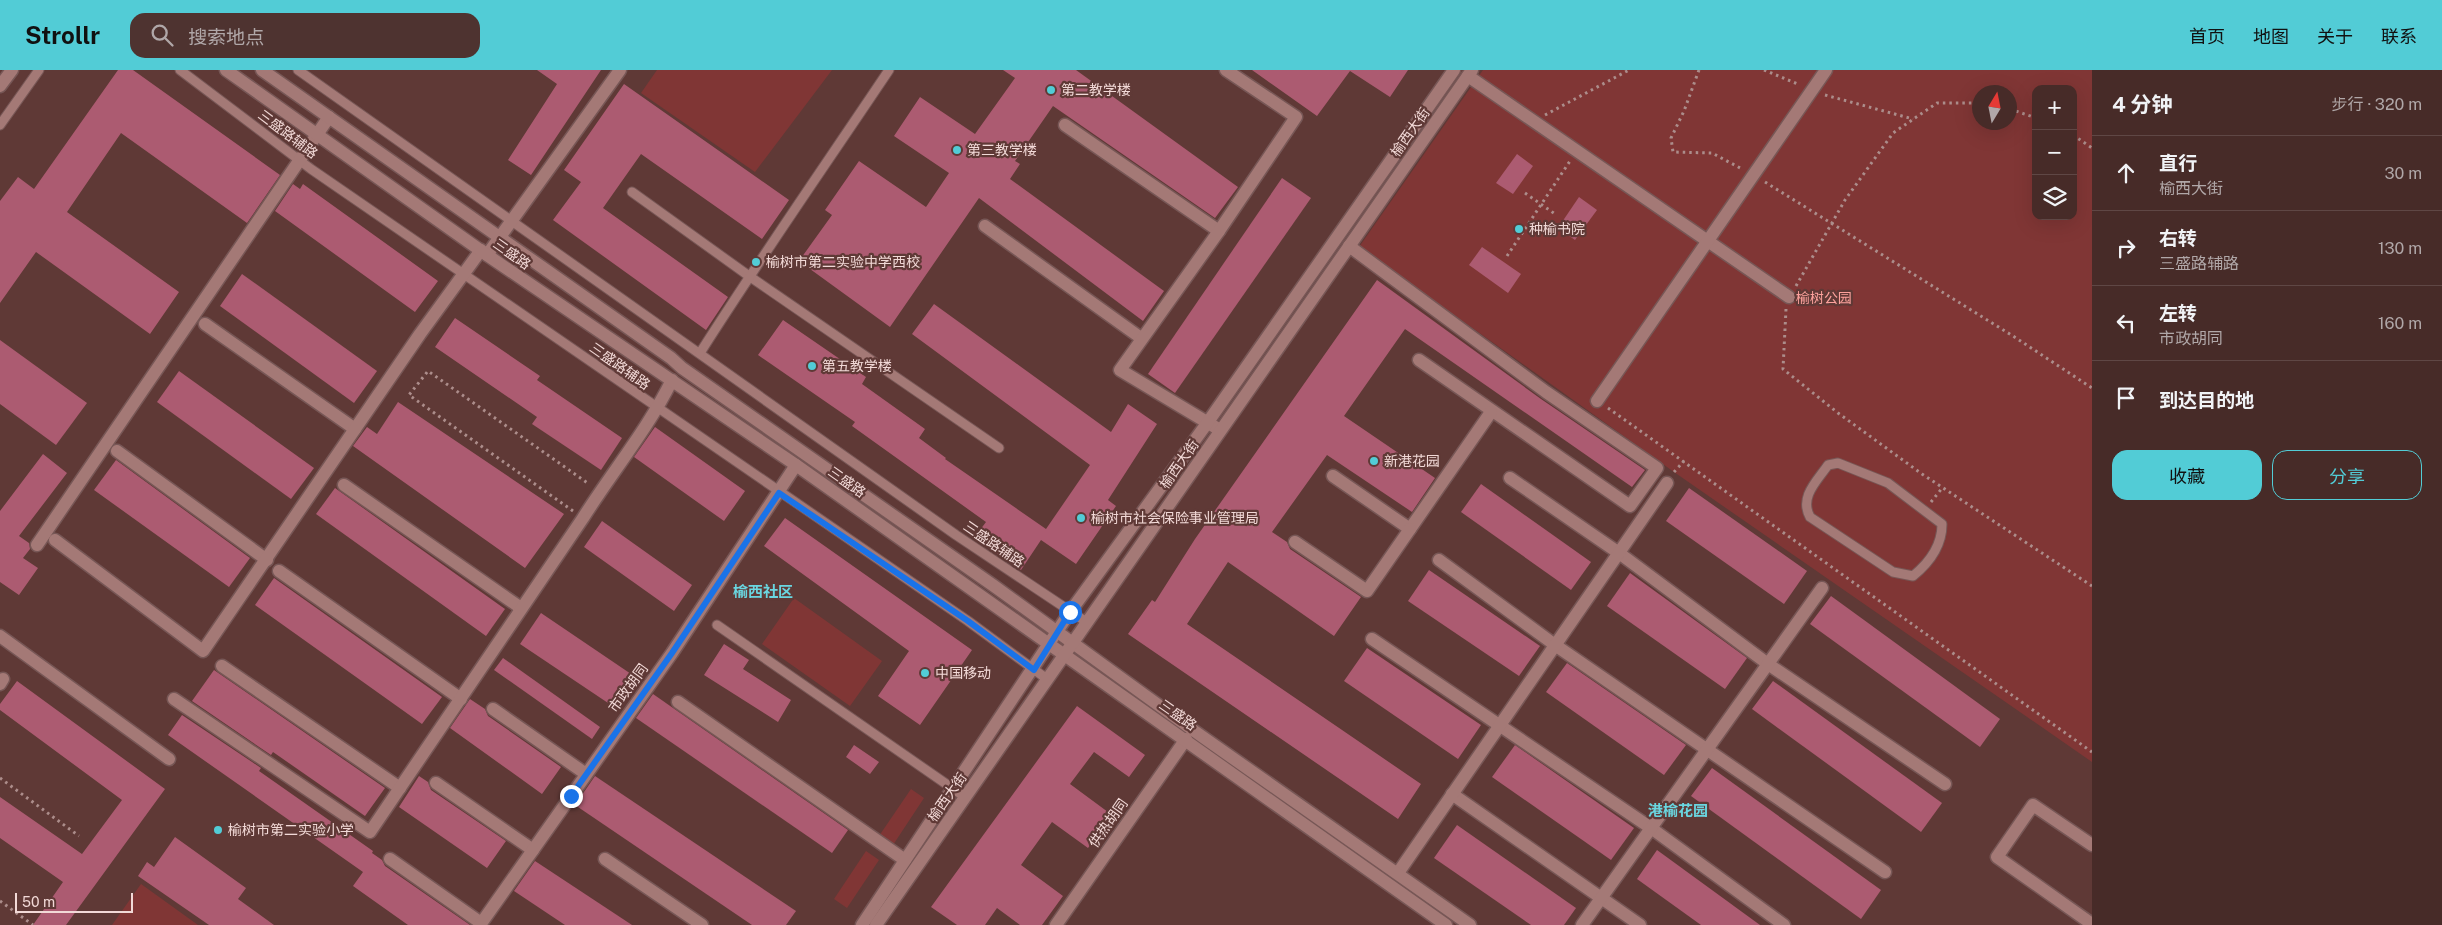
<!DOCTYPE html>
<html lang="zh">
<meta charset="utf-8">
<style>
body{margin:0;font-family:"Public Sans","Noto Sans SC",sans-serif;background:#4e3330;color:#f1f3f6}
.controls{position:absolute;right:15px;top:15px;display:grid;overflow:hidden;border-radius:10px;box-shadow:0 5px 20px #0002}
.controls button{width:45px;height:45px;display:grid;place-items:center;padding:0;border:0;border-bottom:1px solid #5f4745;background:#472b28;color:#f1f3f6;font:25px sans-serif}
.compass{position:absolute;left:1972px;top:15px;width:45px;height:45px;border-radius:50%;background:#472b28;box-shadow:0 5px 20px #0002;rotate:10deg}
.scale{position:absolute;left:15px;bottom:12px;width:118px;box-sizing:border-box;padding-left:5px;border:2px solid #f2d9d7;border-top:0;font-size:14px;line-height:18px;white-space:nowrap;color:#f2d9d7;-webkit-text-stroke:4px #5f3936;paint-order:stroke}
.stop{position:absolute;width:15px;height:15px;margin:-11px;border:4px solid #1a73e8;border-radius:50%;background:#fff}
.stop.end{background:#1a73e8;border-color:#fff;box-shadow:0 1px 5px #0008}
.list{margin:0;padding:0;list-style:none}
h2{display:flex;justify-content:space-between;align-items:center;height:65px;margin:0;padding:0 20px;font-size:21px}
h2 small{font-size:16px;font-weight:400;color:#b0a7a8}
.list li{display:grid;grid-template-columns:32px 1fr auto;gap:15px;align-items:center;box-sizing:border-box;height:75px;padding:0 20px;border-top:1px solid #5f4745}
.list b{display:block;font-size:19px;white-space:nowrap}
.list p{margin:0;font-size:16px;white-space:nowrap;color:#b0a7a8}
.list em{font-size:16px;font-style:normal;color:#b0a7a8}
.actions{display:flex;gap:10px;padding:15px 20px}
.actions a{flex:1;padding:11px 0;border:1px solid #52ccd6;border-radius:15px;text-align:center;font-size:18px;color:#52ccd6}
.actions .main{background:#52ccd6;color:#111}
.icon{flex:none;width:28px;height:28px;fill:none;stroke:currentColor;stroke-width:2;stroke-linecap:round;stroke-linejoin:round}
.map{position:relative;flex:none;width:2092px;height:855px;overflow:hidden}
header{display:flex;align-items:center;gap:30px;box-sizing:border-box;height:70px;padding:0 25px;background:#52ccd6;color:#111}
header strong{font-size:24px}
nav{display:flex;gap:28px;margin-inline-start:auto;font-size:18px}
.search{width:350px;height:45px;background:#4e3330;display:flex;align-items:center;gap:12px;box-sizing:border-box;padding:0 18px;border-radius:15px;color:#b0a7a8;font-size:19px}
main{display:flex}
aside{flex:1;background:#472b28}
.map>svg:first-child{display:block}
.green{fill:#803635;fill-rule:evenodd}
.building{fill:#ac5b71}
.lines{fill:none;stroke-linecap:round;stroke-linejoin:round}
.lane-casing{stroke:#775756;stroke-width:11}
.street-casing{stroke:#775756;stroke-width:15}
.secondary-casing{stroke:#775756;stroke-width:15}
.path{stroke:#ac8d8b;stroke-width:3;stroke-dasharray:2.5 4;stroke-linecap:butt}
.lane{stroke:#a47976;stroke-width:9}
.street{stroke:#a47976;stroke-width:12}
.secondary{stroke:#a47976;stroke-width:12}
.route{stroke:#1a73e8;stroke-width:6}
.poi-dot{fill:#52ccd6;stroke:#5f3936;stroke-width:2}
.labels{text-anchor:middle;stroke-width:4.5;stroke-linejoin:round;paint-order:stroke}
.poi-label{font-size:14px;fill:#f2d9d7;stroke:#5f3936;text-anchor:start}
.street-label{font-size:14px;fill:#f2d9d7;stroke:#5f3936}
.park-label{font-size:14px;fill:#fda19c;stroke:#5f3936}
.neighbourhood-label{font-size:15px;font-weight:bold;fill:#6ad6e0;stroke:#5f3936}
</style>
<header>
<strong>Strollr</strong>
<div class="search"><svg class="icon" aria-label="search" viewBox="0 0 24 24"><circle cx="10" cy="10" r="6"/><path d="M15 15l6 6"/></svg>搜索地点</div>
<nav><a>首页</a><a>地图</a><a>关于</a><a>联系</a></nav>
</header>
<main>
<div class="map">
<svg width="2092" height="855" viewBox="0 0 2092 855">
<rect width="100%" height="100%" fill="#5f3936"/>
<!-- green -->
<g class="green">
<polygon points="657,0 832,0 755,102 641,23"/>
<path d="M1483,0H2092V692L1674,402L1359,177ZM2036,19H2073V146H2036ZM1980,22H2010V52H1980Z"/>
<polygon points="794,528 882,591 850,636 762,574"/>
<polygon points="911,719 924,728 893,775 879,766"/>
<polygon points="866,781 879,790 847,838 834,829"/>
<polygon points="141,814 198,855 112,855"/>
</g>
<!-- building -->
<g class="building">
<polygon points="118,0 133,0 280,105 247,153 121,63 67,142 179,222 150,264 36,182 0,233 0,131 18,107 34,119"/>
<polygon points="537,0 601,0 531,105 508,90 557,14"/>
<polygon points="1003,0 1076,0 1238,117 1215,148 1053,36 1015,91 1020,94 1010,109 1164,221 1143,251 979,128 890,257 799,191 832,145 825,140 859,91 926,137 949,103 894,66 920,27 975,64 1015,8"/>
<polygon points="1252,0 1408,0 1390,27 1350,1 1317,46"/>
<polygon points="624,14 789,130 762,169 641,84 603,138 728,227 706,260 553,150 581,112 564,100"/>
<polygon points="1517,84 1533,96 1513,124 1496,113"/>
<polygon points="1282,108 1311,128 1175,323 1148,304"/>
<polygon points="293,114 300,119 303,114 438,211 415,242 275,141"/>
<polygon points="1579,127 1597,140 1575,170 1558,158"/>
<polygon points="1482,177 1521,204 1508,223 1469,195"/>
<polygon points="242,204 377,301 354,333 220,236"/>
<polygon points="1377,210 1541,329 1645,400 1632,417 1405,259 1344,346 1435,408 1412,442 1327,385 1272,462 1287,472 1290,479 1361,527 1334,566 1228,492 1187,554 1421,714 1398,749 1128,564 1152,530 1155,532 1195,469"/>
<polygon points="934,234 1111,362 1128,334 1157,354 1108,430 1116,436 1076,494 1041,470 1021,500 974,468 986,452 852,356 855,352 758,285 783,250 866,307 862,314 925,359 919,368 946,388 945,389 1046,459 1090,395 912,264"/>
<polygon points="455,248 540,306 537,310 622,368 601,400 532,354 537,347 435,277"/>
<polygon points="0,270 87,333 56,375 0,334"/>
<polygon points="179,301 314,398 291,429 157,332"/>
<polygon points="398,332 564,444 525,498 353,376 367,357 377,364"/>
<polygon points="655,357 745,421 724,451 634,387"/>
<polygon points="43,384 67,403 19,466 29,473 30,479 23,488 38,498 19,525 0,512 0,441"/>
<polygon points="116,390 250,488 229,517 94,420"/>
<polygon points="1481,414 1591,492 1571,520 1461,442"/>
<polygon points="335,418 505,539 486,566 316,444"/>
<polygon points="1689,418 1807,501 1784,534 1666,451"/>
<polygon points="785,448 972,580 920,655 878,626 909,581 764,476"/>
<polygon points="602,451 692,515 674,541 584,477"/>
<polygon points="1429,500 1540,576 1519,606 1408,531"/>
<polygon points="1630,503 1747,588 1725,619 1607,536"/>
<polygon points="274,508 442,627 422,654 255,535"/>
<polygon points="1831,526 2000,649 1980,677 1810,554"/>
<polygon points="541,543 634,606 614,637 520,574"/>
<polygon points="724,574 749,590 743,599 791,630 778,652 704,605"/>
<polygon points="1367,578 1481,655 1458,689 1344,611"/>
<polygon points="503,588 600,657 592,669 494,600"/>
<polygon points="1567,593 1686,675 1664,705 1546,622"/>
<polygon points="214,600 385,718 365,746 273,682 271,685 192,631"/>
<polygon points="17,611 165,719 66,855 33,855 63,812 0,768 0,727 82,784 122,730 0,640 0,634"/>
<polygon points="1773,611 1942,733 1921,762 1752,639"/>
<polygon points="653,624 848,760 832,783 636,648"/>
<polygon points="470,629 485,639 488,646 561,697 542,724 450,658"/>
<polygon points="1077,636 1145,685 1129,707 1094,682 1070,714 1112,745 1088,778 1052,752 1021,795 1063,826 1042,855 1020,855 997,838 985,855 957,855 931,837"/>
<polygon points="182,645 261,698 259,701 373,781 372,783 382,790 385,796 470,855 408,855 353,816 363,802 168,665"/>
<polygon points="854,675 879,692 870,704 846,687"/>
<polygon points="1515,675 1634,758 1611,790 1492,707"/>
<polygon points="1712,698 1881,820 1861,849 1691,726"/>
<polygon points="419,706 428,712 431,720 506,771 487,798 399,737"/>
<polygon points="595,706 796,841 786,855 752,855 575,735"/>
<polygon points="1457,755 1576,838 1564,855 1531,855 1434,788"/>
<polygon points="175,767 246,818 238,829 274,855 209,855 138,806 147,792 154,797"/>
<polygon points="1657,780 1760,855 1701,855 1637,809"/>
<polygon points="535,791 632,855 565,855 514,821"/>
</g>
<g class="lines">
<!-- lane casing -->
<g class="lane-casing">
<g id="lane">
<polyline points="180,0 311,99 968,551 1047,609"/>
<polyline points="298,0 956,465 1088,553"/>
<polyline points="0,55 39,0"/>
<polyline points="632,122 749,206 999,378"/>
<path d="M700,283C761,187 826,94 889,0"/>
<path d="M1838,393L1888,413L1942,454C1942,476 1929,493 1913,506L1893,502L1810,447C1799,427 1817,411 1828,395Z"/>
<polyline points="717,555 965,727"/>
</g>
</g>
<!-- street casing -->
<g class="street-casing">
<g id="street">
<polyline points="1468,6 1789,227"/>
<polyline points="1065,55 1219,161"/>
<polyline points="985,156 1141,268"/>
<polyline points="1349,176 1546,322 1657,398 1630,436 1419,290"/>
<polyline points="487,185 620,0"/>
<polyline points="205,254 355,359"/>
<polyline points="1597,331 1826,0"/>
<polyline points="1220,360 1120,300 1219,161 1296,47 1226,0"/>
<polyline points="117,381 267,490"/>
<polyline points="1333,406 1410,459 1491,342"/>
<polyline points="1510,408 1619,483 1768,594 1945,714"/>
<polyline points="344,415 521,538"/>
<polyline points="55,470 203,581 420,264 481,180"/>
<polyline points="1295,472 1367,521 1410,459"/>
<polyline points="37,475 329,47"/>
<polyline points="1439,490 1555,575 1885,802"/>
<polyline points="279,501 461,629"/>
<polyline points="0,566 169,689"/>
<polyline points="1372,569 1651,758 1784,855"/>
<polyline points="222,596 400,718"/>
<polyline points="0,614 3,609"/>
<path d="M174,629L370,762L583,448C612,402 648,359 672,310"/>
<polyline points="678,632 905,790"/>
<polyline points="493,639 586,704"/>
<polyline points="436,713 533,780"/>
<polyline points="1452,724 1640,855"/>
<polyline points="2092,775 2033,735 1997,787 2092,854"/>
<polyline points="390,789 481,853"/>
<polyline points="605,789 702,855"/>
<polyline points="1398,803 1667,413"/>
<polyline points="480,855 672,583 796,395"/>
<polyline points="1056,855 1186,669"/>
<polyline points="1582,855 1822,518"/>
</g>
</g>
<!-- secondary casing -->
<g class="secondary-casing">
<g id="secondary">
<polyline points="226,0 487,185 796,395 1446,855"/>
<polyline points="262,0 671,288 682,298 994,516 1190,658 1470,855"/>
<polyline points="0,16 12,0"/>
<polyline points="862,855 1070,542 1208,352 1454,0"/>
<polyline points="876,855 1472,0"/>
</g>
</g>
<!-- path -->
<g class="path">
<polyline points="1699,0 1684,41 1671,68 1673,82 1712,83 1742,99"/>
<polyline points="1764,0 1800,15"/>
<polyline points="1825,25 1913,49"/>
<polyline points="2010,39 2036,48"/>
<polyline points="1545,45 1629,0"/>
<polyline points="2073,65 2092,78"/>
<polyline points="1765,112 2013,266 2092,318"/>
<polyline points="1525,123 1555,144"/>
<polyline points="1507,186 1570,91"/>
<polyline points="1796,216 1845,130 1893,63 1937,33 1980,33"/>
<polyline points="1786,239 1783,299 1838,343 1922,404 2092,516"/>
<polyline points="1608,338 2092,682"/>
<polyline points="1674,402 1684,391"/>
<polyline points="1931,432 1943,417"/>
<polyline points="573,441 409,325 428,301 589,414"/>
<polyline points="0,708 79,766"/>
<polyline points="0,831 33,855"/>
</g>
<!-- lane -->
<use href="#lane" class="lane"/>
<!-- street -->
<use href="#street" class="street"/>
<!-- secondary -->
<use href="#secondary" class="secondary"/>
</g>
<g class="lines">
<!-- route -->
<polyline class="route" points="571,726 672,583 779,423 968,551 1034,600 1070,542"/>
</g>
<!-- markers -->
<g class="poi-dot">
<circle cx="1051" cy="20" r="5"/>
<circle cx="957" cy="80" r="5"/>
<circle cx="1519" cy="159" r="5"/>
<circle cx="756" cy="192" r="5"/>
<circle cx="812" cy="296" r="5"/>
<circle cx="1374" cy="391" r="5"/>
<circle cx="1081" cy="448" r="5"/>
<circle cx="925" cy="603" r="5"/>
<circle cx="218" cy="760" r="5"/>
</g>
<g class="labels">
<!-- poi labels -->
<g class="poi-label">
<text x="1061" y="25">第二教学楼</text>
<text x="967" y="85">第三教学楼</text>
<text x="1529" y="164">种榆书院</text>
<text x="766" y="197">榆树市第二实验中学西校</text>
<text x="822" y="301">第五教学楼</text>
<text x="1384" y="396">新港花园</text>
<text x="1091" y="453">榆树市社会保险事业管理局</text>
<text x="935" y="608">中国移动</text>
<text x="228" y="765">榆树市第二实验小学</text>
</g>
<!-- street labels -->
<g class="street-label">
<text transform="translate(1410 62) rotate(-55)" y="5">榆西大街</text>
<text transform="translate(288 64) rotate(37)" y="5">三盛路辅路</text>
<text transform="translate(512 184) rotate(35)" y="5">三盛路</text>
<text transform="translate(620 296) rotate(35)" y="5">三盛路辅路</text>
<text transform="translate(1179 394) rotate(-55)" y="5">榆西大街</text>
<text transform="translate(847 412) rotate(35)" y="5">三盛路</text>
<text transform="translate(994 474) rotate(34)" y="5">三盛路辅路</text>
<text transform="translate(628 618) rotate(-54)" y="5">市政胡同</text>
<text transform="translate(1178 645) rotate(35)" y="5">三盛路</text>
<text transform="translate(947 727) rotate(-55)" y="5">榆西大街</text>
<text transform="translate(1108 753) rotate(-55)" y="5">供热胡同</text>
</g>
<!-- park labels -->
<g class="park-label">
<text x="1824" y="233">榆树公园</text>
</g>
<!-- neighbourhood labels -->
<g class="neighbourhood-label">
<text x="763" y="527">榆西社区</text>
<text x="1678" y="746">港榆花园</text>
</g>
</g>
</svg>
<div class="controls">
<button>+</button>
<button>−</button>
<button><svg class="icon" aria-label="layers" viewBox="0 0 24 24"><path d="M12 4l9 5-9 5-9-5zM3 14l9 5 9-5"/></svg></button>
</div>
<svg class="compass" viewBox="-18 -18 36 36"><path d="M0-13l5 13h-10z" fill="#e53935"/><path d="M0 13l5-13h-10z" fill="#b0a7a8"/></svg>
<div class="scale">50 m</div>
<div class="stop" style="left:1070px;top:542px"></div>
<div class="stop end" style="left:571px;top:726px"></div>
</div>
<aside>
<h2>4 分钟<small>步行 · 320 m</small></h2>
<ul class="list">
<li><svg class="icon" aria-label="ahead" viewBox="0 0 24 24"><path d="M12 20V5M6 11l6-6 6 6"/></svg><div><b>直行</b><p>榆西大街</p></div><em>30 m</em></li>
<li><svg class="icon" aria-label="right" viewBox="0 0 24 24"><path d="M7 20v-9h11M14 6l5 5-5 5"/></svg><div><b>右转</b><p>三盛路辅路</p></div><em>130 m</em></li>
<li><svg class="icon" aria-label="left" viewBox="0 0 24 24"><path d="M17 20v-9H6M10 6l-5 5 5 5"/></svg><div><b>左转</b><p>市政胡同</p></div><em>160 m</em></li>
<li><svg class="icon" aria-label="arrive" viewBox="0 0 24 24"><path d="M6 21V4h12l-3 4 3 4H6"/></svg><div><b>到达目的地</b></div></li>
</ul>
<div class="actions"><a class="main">收藏</a><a>分享</a></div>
</aside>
</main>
